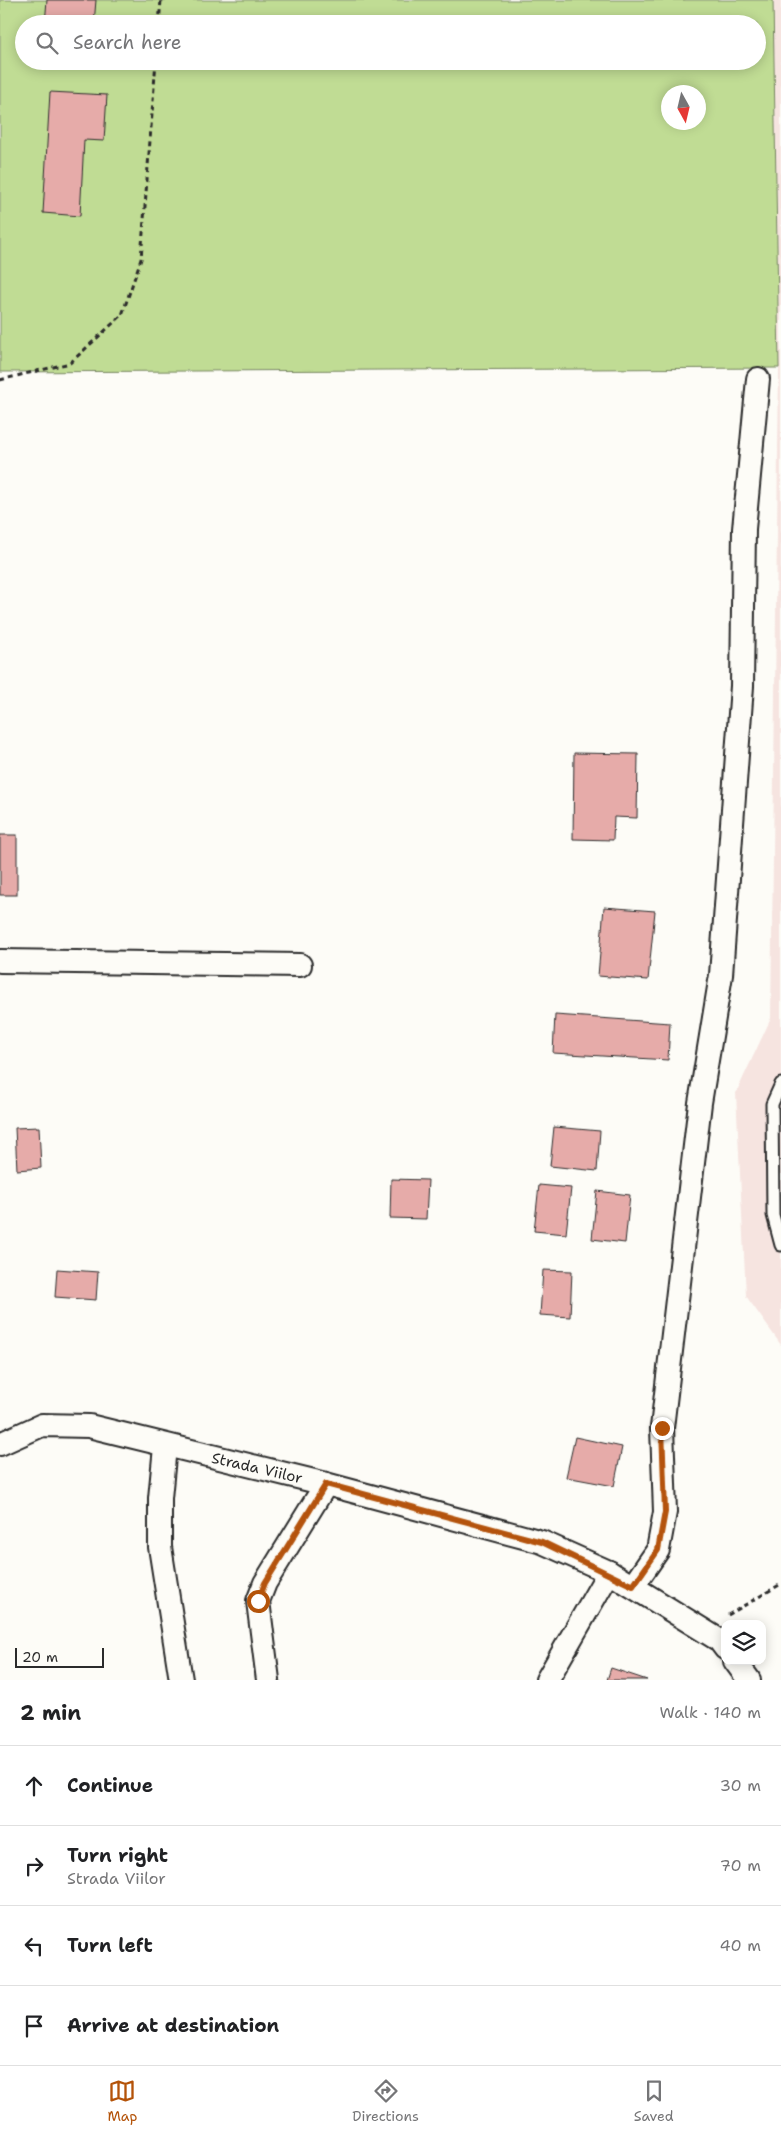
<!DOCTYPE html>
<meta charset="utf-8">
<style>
body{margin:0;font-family:"Shantell Sans",sans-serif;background:#f2f2f2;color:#202124}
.controls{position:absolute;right:15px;bottom:15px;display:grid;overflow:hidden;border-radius:10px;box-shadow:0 2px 12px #0003}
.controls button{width:45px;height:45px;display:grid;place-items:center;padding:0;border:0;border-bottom:1px solid #e0e0e0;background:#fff;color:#202124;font:25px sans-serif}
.compass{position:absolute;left:661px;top:85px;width:45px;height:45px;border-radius:50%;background:#fff;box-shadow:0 2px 12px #0003;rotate:172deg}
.scale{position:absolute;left:15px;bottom:12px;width:89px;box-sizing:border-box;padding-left:5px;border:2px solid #2b2b2b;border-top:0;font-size:14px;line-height:18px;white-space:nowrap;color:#2b2b2b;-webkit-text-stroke:4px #fdfcf7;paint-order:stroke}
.stop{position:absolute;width:15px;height:15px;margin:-11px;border:4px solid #b45309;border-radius:50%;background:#fff}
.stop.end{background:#b45309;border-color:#fff;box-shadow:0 1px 5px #0008}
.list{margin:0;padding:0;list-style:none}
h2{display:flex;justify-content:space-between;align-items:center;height:65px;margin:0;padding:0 20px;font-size:21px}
h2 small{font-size:16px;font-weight:400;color:#757577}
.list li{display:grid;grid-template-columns:32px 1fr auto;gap:15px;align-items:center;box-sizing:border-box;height:80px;padding:0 20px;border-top:1px solid #e0e0e0}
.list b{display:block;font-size:19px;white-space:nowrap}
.list p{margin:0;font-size:16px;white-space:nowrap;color:#757577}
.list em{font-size:16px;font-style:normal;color:#757577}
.icon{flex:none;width:28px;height:28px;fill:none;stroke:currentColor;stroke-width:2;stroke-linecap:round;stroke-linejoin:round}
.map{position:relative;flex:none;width:781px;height:1680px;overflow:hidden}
.search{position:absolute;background:#fff;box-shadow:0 2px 12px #0003;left:15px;right:15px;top:15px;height:55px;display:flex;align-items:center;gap:12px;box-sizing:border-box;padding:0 18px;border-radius:28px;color:#757577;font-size:19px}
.sheet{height:385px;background:#fff}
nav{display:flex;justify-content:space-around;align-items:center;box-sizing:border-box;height:70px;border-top:1px solid #e0e0e0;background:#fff;font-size:14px;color:#757577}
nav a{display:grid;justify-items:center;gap:2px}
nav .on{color:#b45309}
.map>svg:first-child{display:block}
.built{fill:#f6e4e0}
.green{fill:#c0dc94;stroke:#768460;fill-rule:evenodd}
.building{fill:#e6aba9;stroke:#2b2b2b}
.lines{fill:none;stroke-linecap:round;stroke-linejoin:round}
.service-casing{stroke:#2b2b2b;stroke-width:15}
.minor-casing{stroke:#2b2b2b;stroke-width:26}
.path{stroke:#2b2b2b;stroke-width:3;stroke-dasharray:5 4;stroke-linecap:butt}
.service{stroke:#fdfcf7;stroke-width:11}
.minor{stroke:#fdfcf7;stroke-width:22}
.route{stroke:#b45309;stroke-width:6}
.labels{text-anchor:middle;stroke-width:5;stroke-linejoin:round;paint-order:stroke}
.street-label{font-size:15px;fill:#2b2b2b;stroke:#fdfcf7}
</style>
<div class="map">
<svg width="781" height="1680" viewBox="0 0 781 1680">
<rect width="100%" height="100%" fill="#fdfcf7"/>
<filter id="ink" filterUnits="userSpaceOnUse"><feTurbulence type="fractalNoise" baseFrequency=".02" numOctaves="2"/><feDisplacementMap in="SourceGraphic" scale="10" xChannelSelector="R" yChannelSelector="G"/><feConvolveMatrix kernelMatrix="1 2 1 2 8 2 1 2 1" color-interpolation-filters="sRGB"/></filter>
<g filter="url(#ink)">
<!-- built -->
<polygon class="built" points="773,0 781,0 781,1345 746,1296 736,1093 771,1018 779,368"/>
<!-- green -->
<path class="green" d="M0,0H773L779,368L0,372ZM24,24H757V61H24ZM668,92H698V122H668Z"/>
<!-- building -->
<g class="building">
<polygon points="47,0 96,0 94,24 45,24"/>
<polygon points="50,92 107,95 104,141 84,140 80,216 43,213"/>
<polygon points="574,753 638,754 637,818 614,817 613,840 573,839"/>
<rect x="0" y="835" width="17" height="60"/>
<polygon points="604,907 655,911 648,980 598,976"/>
<polygon points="555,1015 670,1023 668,1060 553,1053"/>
<polygon points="39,1127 41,1168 17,1170 15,1128"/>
<polygon points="554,1127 600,1131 597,1171 550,1166"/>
<polygon points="391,1179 428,1180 426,1219 390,1218"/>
<polygon points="539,1185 571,1188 566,1234 534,1231"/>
<polygon points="597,1191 630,1195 625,1243 592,1239"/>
<polygon points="57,1269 98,1272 96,1300 55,1297"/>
<polygon points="543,1270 572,1271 570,1317 540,1315"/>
<polygon points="575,1437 622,1447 614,1486 566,1477"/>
<polygon points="611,1668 647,1680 607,1680"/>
</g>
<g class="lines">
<!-- service casing -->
<g class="service-casing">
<polyline id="service" points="781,1084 772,1104 773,1215 781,1245"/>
</g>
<!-- minor casing -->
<g class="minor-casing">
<g id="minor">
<polyline points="0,961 300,965"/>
<polyline points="0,1444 42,1425 89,1426 326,1484 542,1542 609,1572 719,1640 725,1648"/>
<polyline points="165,1447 160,1498 160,1547 181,1680"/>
<polyline points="633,1586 658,1550 665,1512 662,1428 700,1103 721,975 742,686 744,529 758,379"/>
<polyline points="735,1661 749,1680"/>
<polyline points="268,1680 258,1601 265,1583 326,1484"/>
<polyline points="547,1680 609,1572"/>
</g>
</g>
<!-- path -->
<g class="path">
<polyline points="159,24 161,0"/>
<polyline points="0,380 70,363 122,315 141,259 156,61"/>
<polyline points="728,1615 781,1584"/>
</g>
<!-- service -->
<use href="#service" class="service"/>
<!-- minor -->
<use href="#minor" class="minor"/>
</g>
</g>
<g class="lines" filter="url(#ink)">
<!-- route -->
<polyline class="route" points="258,1601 265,1583 326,1484 542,1542 633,1586 658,1550 665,1512 662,1428"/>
</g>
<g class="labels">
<!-- street labels -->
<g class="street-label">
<text transform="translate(257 1468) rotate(13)" y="5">Strada Viilor</text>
</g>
</g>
</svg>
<div class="controls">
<button><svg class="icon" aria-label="layers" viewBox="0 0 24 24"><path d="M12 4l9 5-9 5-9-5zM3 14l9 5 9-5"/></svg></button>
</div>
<svg class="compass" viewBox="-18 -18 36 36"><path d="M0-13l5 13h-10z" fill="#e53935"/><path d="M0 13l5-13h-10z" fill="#757577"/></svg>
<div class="scale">20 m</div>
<div class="stop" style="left:258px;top:1601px"></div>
<div class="stop end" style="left:662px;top:1428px"></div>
<div class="search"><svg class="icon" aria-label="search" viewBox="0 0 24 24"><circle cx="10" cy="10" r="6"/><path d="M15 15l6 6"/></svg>Search here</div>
</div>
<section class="sheet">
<h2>2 min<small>Walk · 140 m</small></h2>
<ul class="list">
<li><svg class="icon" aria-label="ahead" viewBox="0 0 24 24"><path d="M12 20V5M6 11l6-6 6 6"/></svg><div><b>Continue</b></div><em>30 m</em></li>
<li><svg class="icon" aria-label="right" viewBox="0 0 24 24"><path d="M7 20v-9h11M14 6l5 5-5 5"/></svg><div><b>Turn right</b><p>Strada Viilor</p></div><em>70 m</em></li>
<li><svg class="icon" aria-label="left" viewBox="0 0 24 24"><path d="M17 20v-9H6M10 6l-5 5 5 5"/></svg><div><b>Turn left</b></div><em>40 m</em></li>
<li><svg class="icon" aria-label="arrive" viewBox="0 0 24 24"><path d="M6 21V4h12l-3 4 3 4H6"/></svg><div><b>Arrive at destination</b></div></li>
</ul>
</section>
<nav>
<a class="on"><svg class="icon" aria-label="map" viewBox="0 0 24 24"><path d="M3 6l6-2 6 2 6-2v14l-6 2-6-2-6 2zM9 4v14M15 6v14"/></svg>Map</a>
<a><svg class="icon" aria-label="directions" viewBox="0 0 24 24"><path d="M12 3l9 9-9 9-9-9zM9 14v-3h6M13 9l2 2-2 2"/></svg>Directions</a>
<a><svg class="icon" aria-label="saved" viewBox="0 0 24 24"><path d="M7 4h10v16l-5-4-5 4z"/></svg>Saved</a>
</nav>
